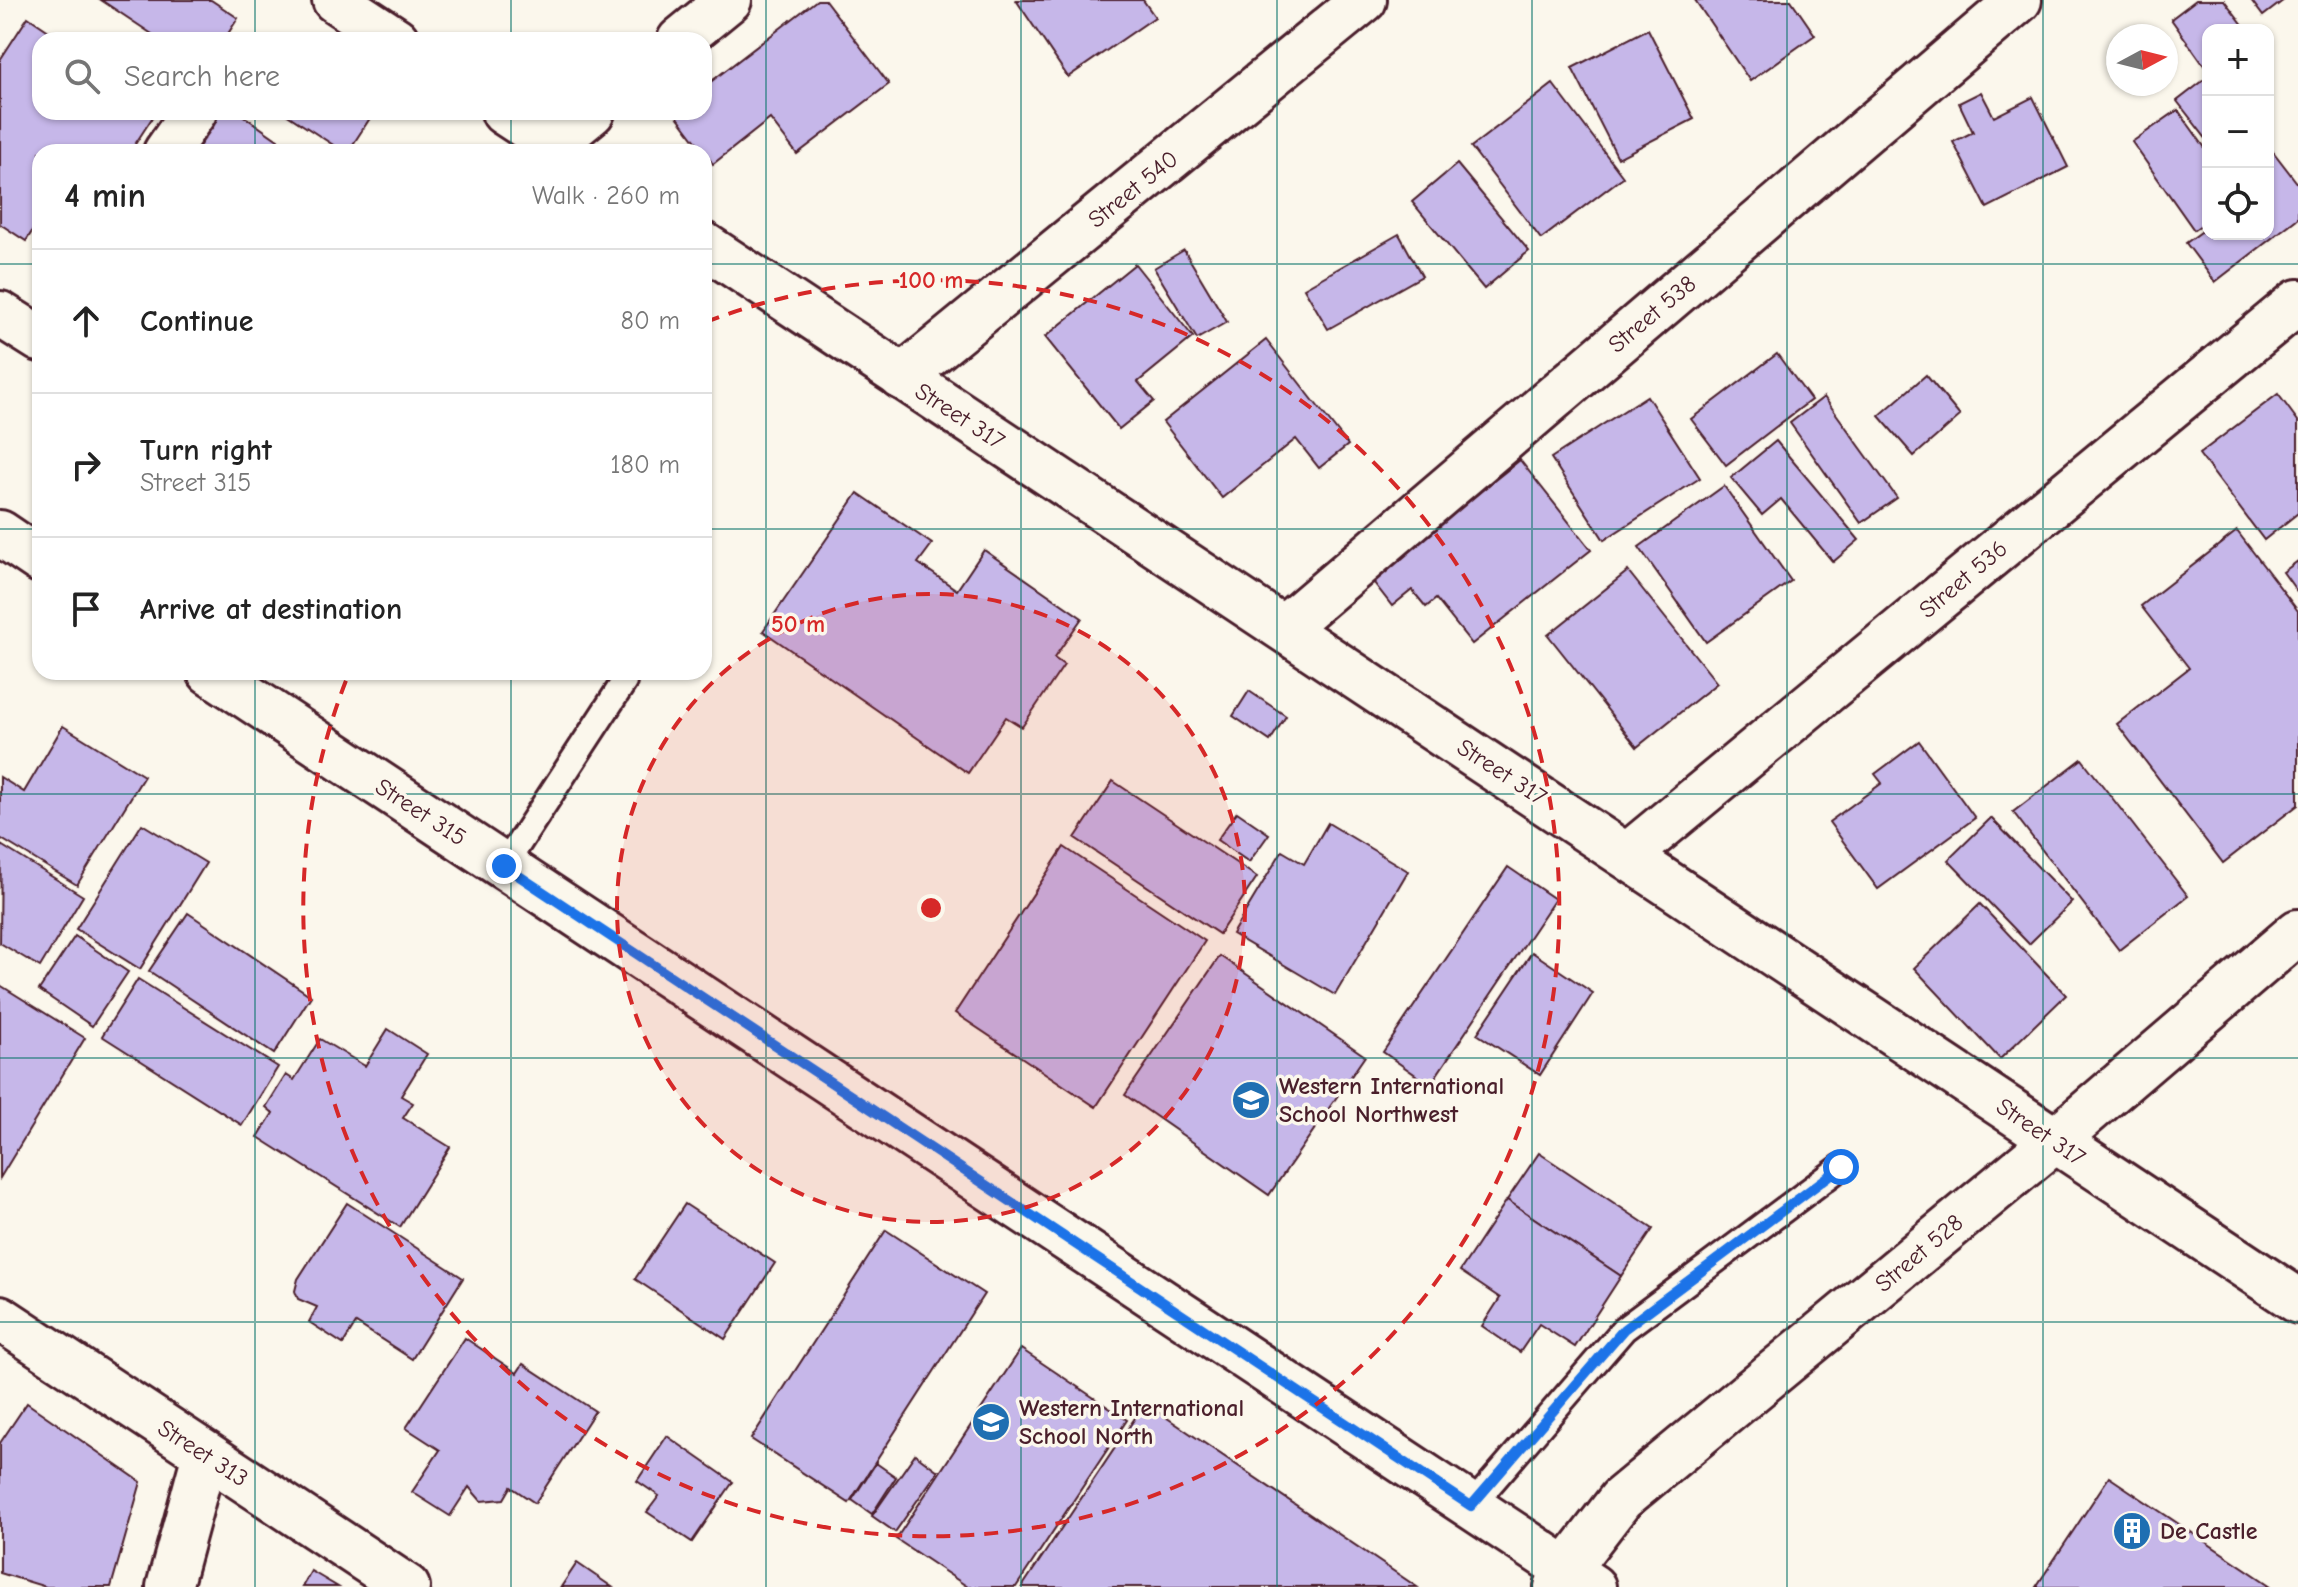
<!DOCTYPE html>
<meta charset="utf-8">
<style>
body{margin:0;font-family:"Comic Neue",sans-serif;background:#f2f2f2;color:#222}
.controls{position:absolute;right:24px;top:24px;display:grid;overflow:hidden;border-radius:16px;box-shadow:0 2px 6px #0004}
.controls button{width:72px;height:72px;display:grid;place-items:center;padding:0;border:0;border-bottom:2px solid #e0e0e0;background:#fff;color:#222;font:40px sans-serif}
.compass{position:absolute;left:2106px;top:24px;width:72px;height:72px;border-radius:50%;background:#fff;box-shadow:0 2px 6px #0004;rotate:83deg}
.stop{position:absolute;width:24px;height:24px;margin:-18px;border:6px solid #1a73e8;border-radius:50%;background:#fff}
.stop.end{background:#1a73e8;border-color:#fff;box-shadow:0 2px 8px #0008}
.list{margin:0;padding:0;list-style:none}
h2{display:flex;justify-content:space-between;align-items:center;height:104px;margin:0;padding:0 32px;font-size:34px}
h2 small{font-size:26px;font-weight:400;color:#767676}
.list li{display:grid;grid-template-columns:52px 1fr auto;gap:24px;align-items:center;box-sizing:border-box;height:144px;padding:0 32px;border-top:2px solid #e0e0e0}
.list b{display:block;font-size:30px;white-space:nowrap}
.list p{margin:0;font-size:26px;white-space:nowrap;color:#767676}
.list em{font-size:26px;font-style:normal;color:#767676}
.icon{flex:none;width:44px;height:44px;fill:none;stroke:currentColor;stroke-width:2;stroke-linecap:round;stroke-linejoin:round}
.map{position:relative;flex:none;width:2298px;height:1587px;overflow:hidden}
.search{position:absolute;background:#fff;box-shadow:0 2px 6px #0004;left:32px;top:32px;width:680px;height:88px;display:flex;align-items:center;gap:20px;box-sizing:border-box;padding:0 28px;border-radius:24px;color:#767676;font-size:30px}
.panel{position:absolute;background:#fff;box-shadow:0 2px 6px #0004;left:32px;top:144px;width:680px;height:536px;border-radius:24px}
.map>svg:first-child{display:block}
.building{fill:#c6b7e9;stroke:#4a1f2b;stroke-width:2}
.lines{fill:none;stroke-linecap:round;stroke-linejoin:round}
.service-casing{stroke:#4a1f2b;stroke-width:30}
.minor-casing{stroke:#4a1f2b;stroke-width:50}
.tertiary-casing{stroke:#4a1f2b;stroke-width:50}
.service{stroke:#fbf7ec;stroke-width:24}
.minor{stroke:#fbf7ec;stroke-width:44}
.tertiary{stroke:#fbf7ec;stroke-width:44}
.route{stroke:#1a73e8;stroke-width:10}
.grid{fill:none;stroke:#0f766e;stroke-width:2;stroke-opacity:0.55}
.ring{fill:none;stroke:#d62828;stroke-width:4;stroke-dasharray:14 10}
.labels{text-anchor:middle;stroke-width:7;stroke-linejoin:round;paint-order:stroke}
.street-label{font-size:24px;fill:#4a1f2b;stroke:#fbf7ec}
.poi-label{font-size:24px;font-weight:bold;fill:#4a1f2b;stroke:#fbf7ec;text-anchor:start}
.centre{fill:#d62828;stroke:#fbf7ec;stroke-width:4}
.ring-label{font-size:24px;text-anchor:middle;font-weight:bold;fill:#d62828;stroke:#fbf7ec;stroke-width:7;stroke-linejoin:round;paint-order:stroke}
</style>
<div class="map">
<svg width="2298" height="1587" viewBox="0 0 2298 1587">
<rect width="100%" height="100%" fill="#fbf7ec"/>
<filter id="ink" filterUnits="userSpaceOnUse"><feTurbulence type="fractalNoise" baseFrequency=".0125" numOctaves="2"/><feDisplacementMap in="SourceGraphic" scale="16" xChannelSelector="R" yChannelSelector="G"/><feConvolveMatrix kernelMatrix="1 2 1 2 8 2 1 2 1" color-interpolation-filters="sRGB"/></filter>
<g filter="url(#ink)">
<!-- building -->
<g class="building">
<polygon points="101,0 211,0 238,18 224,40 161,40"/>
<polygon points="817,0 825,0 889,84 797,154 770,119 713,164 674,112 704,112 704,87"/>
<polygon points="1016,0 1143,0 1155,17 1068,77"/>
<polygon points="1695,0 1791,0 1815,35 1750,81"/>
<polygon points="2196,0 2224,0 2247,30 2208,30 2208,71 2171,19"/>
<polygon points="2251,0 2284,0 2263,16"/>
<polygon points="28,17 62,40 40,40 40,112 156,112 130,152 40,152 40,219 26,241 0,224 0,60"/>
<polygon points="1648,29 1694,119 1618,158 1572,68"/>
<polygon points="2208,77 2208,141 2177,101"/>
<polygon points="1553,84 1623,177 1541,239 1471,147"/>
<polygon points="1981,92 1994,117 2033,97 2068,167 1987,208 1953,142 1973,132 1959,103"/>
<polygon points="2178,110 2208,152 2208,220 2194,230 2132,142"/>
<polygon points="211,112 238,112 295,152 183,152"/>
<polygon points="283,112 374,112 348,152 344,152"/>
<polygon points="2268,145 2298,184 2298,218 2215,282 2186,243 2208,227 2208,234 2268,234"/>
<polygon points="1457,164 1529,251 1484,289 1412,202"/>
<polygon points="1399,234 1422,276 1328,329 1304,288"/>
<polygon points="1184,250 1227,322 1197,339 1154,268"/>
<polygon points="1135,264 1193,337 1138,382 1154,401 1119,429 1045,337"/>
<polygon points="1266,340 1348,445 1319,468 1296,439 1222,498 1163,422"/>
<polygon points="1777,354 1811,400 1726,465 1691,419"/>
<polygon points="1926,375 1960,416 1914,456 1879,416"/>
<polygon points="2278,394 2298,421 2298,513 2264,540 2199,454"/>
<polygon points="1647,396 1700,478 1604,540 1551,458"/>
<polygon points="1824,397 1897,498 1861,523 1790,423"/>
<polygon points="1776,441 1859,540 1833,562 1781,499 1762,515 1731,478"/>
<polygon points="1520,460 1591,550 1472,644 1436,599 1426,607 1412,590 1392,606 1371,579"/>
<polygon points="1724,486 1791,581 1706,642 1639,547"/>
<polygon points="858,493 932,544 918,563 957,590 984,550 1082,618 1054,658 1064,665 1022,727 1006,717 968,773 763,631"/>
<polygon points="2237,531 2298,611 2298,805 2223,863 2117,724 2189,668 2141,606"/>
<polygon points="2298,561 2298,593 2283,572"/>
<polygon points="1628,571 1717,683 1637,747 1548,635"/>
<polygon points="1249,691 1286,716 1270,741 1233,716"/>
<polygon points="63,726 144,776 77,885 0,838 0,777 24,792"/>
<polygon points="1919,741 1975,818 1878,889 1829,822 1882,783 1875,774"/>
<polygon points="2082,759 2188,896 2119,950 2013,812"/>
<polygon points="1113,781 1257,877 1219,934 1075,838"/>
<polygon points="1237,812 1269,834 1249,862 1217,840"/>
<polygon points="1991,818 2072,902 2029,944 1948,860"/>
<polygon points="1328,823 1408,871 1335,995 1232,934 1282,851 1304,864"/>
<polygon points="142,824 206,863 140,969 76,929"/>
<polygon points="1,845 83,896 40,967 0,943"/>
<polygon points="1064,847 1205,941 1096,1107 955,1013"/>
<polygon points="1508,867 1555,899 1430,1085 1383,1052"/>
<polygon points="1980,904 2066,995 2000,1059 1914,968"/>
<polygon points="188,913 311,996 274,1054 149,971"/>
<polygon points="75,936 128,972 92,1026 39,990"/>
<polygon points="1532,952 1593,993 1540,1075 1477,1034"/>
<polygon points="1220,956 1365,1056 1269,1195 1125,1095"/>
<polygon points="138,979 278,1067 242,1125 102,1036"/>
<polygon points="0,985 85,1038 0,1178"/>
<polygon points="388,1029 427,1054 401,1096 413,1103 403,1118 450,1147 400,1227 258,1137 273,1113 266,1107 286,1075 294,1080 320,1039 365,1066"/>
<polygon points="1539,1153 1653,1229 1621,1276 1507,1200"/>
<polygon points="1507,1200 1621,1276 1575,1347 1539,1324 1520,1352 1482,1326 1500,1298 1460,1271"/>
<polygon points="347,1203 463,1278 412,1359 356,1323 343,1344 309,1322 317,1307 298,1299 295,1291 298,1279"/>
<polygon points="685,1204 775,1263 725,1339 635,1279"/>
<polygon points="886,1230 984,1294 849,1503 751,1439"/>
<polygon points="465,1338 517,1373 523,1364 595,1411 535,1503 511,1487 504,1499 481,1501 469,1487 450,1516 412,1492 440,1450 406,1428"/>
<polygon points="1021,1349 1127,1420 1016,1587 968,1587 896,1539"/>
<polygon points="27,1403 141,1482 111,1587 46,1587 0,1573 0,1443"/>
<polygon points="1145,1403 1417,1587 1022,1587"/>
<polygon points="667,1436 733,1482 692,1542 647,1512 659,1496 637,1481"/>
<polygon points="915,1454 938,1471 895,1532 872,1516"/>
<polygon points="876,1463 896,1477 872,1514 852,1500"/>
<polygon points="2109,1477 2271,1586 2271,1587 2036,1587"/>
<polygon points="577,1563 612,1587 561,1587"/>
<polygon points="311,1571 338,1587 302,1587"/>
</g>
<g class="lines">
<!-- service casing -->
<g class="service-casing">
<g id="service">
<polyline points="504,866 624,682"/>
<polyline points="1471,1506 1624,1329 1841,1167"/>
</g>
</g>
<!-- minor casing -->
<g class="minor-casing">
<g id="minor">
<polyline points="335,0 396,40"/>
<polyline points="680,40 729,0"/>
<polyline points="504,112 565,152"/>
<polyline points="553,144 592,112"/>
<polyline points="166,152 194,112"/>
<polyline points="704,245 2298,1301"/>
<polyline points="0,314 40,339"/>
<polyline points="902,377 1364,0"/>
<polyline points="1284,628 2019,0"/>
<polyline points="1628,855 2298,302"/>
<polyline points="0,1318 407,1587"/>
<polyline points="169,1587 205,1454"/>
</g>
</g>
<!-- tertiary casing -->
<g class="tertiary-casing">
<g id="tertiary">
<polyline points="0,533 40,560"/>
<polyline points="210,672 1593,1587"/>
<polyline points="1557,1587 1567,1569 1621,1499 2054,1141 2298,932"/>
</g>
</g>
<!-- service -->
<use href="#service" class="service"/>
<!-- minor -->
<use href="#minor" class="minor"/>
<!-- tertiary -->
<use href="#tertiary" class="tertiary"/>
</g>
</g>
<g class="lines" filter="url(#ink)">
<!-- route -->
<polyline class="route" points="504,866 1471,1506 1624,1329 1841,1167"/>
</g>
<!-- grid -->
<path class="grid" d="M255,0V40M511,0V40M766,0V1587M1021,0V1587M1277,0V1587M1532,0V1587M1787,0V1587M2043,0V1587M255,112V152M511,112V152M0,264H40M704,264H2298M0,529H40M704,529H2298M255,672V1587M511,672V1587M0,794H2298M0,1058H2298M0,1322H2298"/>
<!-- distance rings -->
<circle cx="931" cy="908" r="314" fill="#d62828" fill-opacity=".12"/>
<g class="ring">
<circle cx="931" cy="908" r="314"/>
<path d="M706 322A628 628 0 1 1 349 673"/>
</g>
<!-- icons -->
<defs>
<g id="school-disc" transform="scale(2)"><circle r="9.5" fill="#1f6fb2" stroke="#fbf7ec"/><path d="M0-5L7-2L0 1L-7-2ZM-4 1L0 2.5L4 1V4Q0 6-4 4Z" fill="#fff"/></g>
<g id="building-disc" transform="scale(2)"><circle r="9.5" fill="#1f6fb2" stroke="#fbf7ec"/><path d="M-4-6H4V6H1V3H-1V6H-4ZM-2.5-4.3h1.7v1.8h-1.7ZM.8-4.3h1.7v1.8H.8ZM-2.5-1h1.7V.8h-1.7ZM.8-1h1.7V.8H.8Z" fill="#fff"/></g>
</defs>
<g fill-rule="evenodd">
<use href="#school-disc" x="1251" y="1100"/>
<use href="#school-disc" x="991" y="1422"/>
<use href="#building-disc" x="2132" y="1531"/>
</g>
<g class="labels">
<!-- street labels -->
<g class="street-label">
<text transform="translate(1133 189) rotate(-39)" y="8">Street 540</text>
<text transform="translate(1652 314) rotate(-40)" y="8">Street 538</text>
<text transform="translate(960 416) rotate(33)" y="8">Street 317</text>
<text transform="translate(1963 579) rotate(-40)" y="8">Street 536</text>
<text transform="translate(1502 772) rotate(33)" y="8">Street 317</text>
<text transform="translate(421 812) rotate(33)" y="8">Street 315</text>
<text transform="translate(2041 1132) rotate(34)" y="8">Street 317</text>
<text transform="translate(1919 1253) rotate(-40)" y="8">Street 528</text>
<text transform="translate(203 1453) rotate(33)" y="8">Street 313</text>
</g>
<!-- poi labels -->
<g class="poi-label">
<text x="1279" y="1094">Western International<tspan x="1279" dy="28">School Northwest</tspan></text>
<text x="1019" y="1416">Western International<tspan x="1019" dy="28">School North</tspan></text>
<text x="2160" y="1539">De Castle</text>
</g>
</g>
<circle cx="931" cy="908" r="12" class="centre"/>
<g class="ring-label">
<text x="931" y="288">100 m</text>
<text x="798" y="632">50 m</text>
</g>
</svg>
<div class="controls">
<button>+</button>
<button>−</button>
<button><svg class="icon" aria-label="locate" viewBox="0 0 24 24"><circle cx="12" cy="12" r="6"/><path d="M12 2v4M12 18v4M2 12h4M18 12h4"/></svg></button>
</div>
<svg class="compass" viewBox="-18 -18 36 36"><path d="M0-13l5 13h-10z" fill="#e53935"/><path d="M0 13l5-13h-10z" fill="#767676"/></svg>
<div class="stop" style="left:1841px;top:1167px"></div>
<div class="stop end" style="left:504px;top:866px"></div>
<div class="search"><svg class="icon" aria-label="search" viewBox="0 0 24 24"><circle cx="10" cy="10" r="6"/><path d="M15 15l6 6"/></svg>Search here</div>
<section class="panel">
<h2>4 min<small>Walk · 260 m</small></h2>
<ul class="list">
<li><svg class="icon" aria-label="ahead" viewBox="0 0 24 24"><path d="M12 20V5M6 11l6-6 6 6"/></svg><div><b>Continue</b></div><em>80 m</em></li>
<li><svg class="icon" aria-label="right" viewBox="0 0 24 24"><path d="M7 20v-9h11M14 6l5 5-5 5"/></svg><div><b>Turn right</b><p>Street 315</p></div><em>180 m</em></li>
<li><svg class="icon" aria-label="arrive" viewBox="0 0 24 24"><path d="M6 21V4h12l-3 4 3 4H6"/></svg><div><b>Arrive at destination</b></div></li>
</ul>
</section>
</div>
